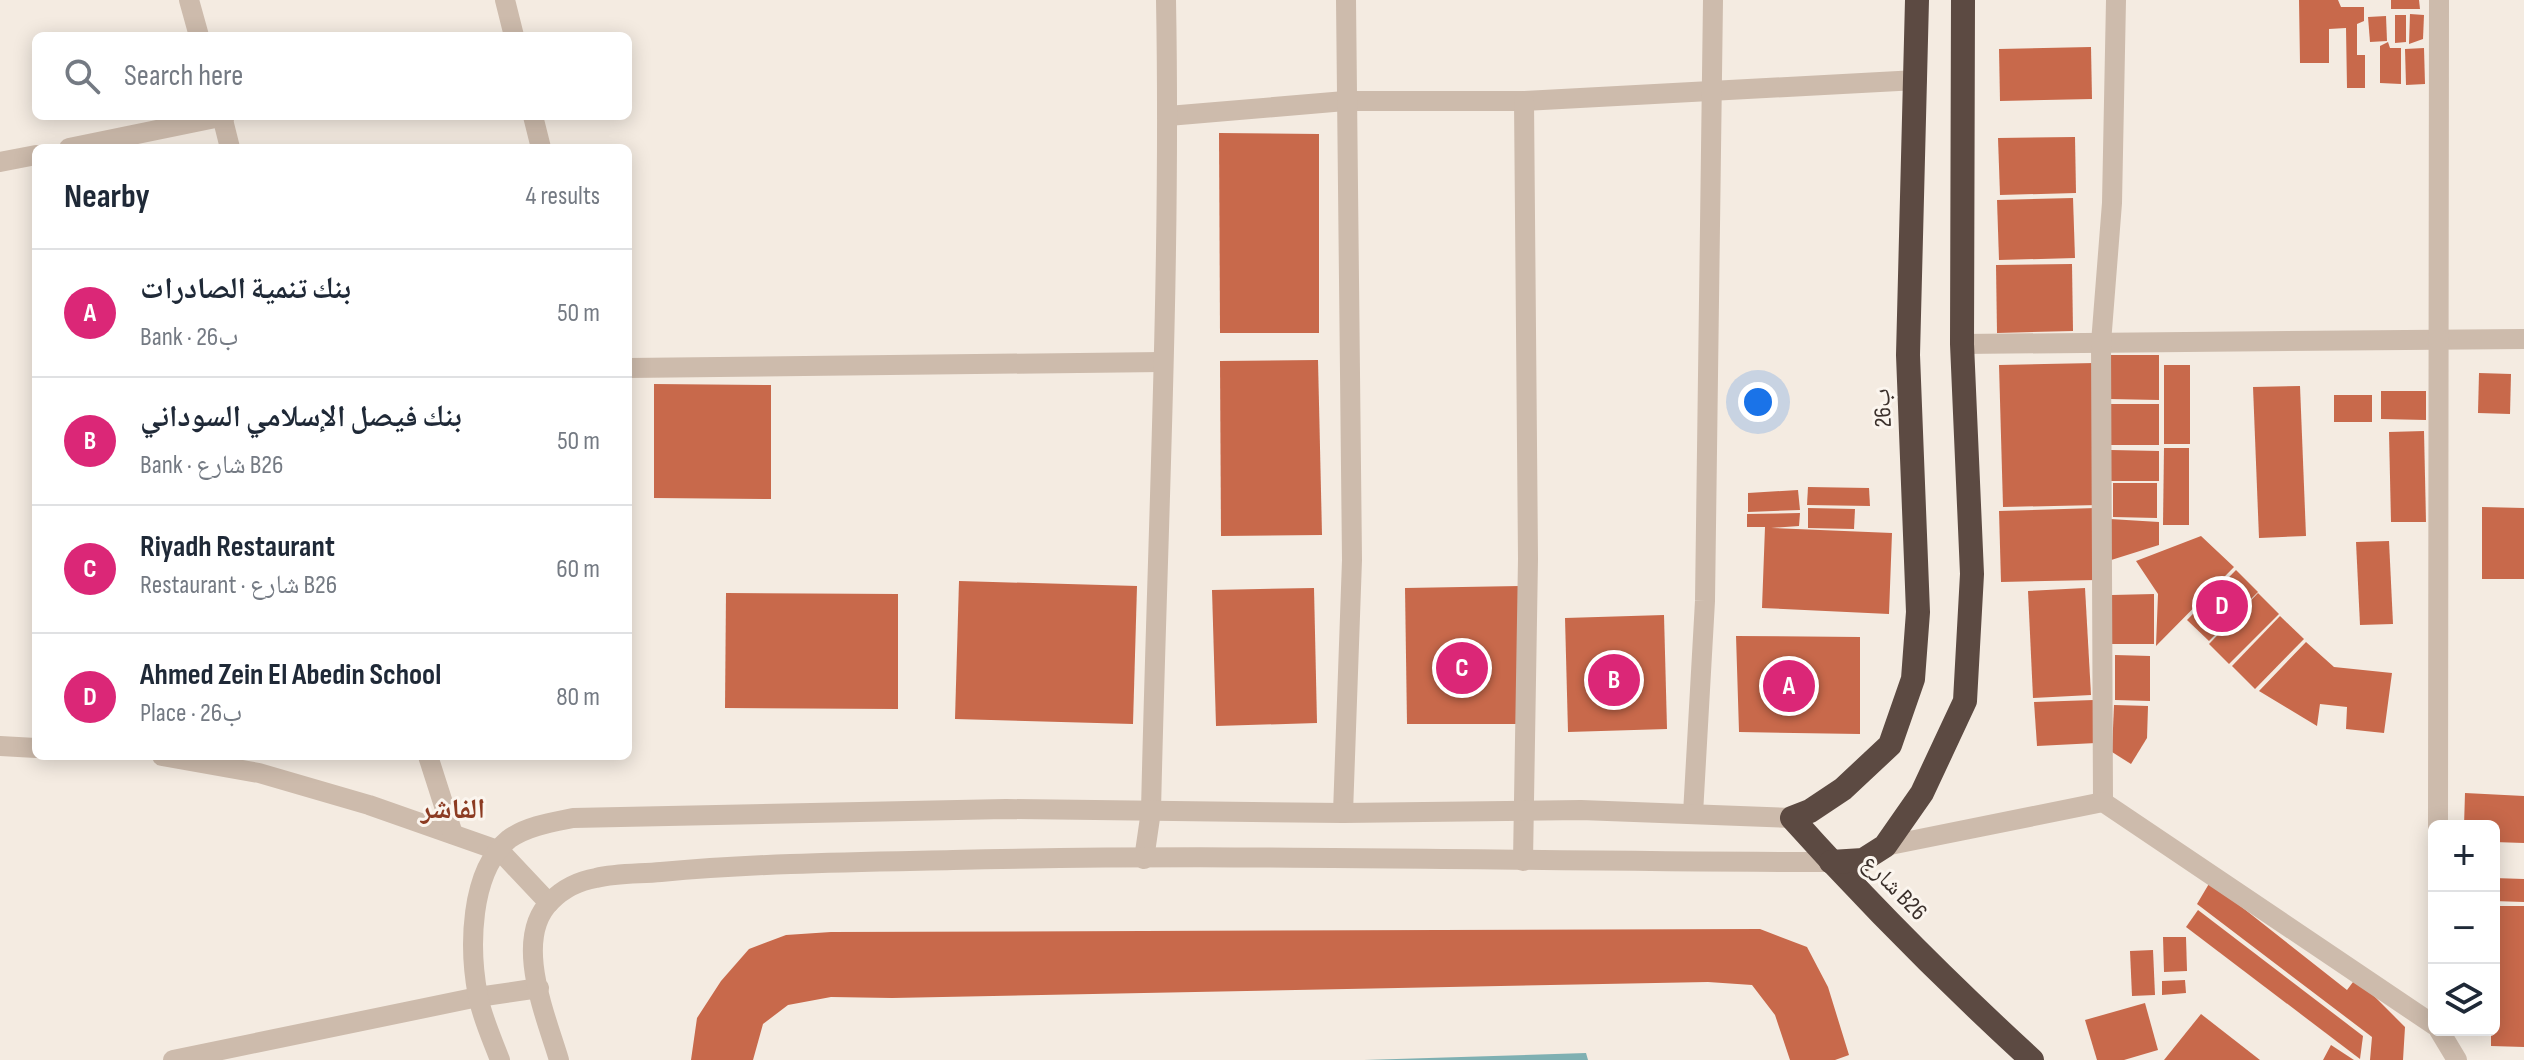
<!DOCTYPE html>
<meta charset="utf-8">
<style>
body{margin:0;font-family:"Sofia Sans Condensed","Noto Naskh Arabic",sans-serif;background:#f2f2f3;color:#1f2937}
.controls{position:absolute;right:24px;bottom:24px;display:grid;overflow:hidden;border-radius:12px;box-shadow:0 4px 20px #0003}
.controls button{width:72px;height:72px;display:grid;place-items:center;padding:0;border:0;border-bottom:2px solid #e0e1e3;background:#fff;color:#1f2937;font:40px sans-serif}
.you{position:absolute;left:1758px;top:402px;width:28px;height:28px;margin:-20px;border:6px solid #fff;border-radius:50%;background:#1a73e8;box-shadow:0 0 0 12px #1a73e833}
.badge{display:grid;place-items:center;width:52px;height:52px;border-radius:50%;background:#db2777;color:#fff;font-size:26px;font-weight:700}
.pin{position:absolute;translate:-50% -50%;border:4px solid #fff;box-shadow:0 2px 8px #0006}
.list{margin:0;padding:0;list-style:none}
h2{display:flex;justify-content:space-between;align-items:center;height:104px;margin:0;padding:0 32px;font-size:34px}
h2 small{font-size:26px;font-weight:400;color:#747a83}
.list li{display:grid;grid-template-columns:52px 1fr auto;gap:24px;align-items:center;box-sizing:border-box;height:128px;padding:0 32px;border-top:2px solid #e0e1e3}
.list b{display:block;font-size:30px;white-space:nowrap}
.list p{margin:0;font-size:26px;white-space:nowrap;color:#747a83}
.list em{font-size:26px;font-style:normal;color:#747a83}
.icon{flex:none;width:44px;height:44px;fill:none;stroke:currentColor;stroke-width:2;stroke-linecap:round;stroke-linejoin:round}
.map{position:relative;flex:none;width:2524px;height:1060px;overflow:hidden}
.search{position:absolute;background:#fff;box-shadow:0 4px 20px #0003;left:32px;top:32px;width:600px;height:88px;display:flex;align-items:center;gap:20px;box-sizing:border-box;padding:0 28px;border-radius:12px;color:#747a83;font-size:30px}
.panel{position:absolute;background:#fff;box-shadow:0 4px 20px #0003;left:32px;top:144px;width:600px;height:616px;border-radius:12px}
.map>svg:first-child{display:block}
.water{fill:#7fb0b2}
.building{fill:#c8694b}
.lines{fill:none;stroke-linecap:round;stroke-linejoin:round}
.minor{stroke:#cdbbac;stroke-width:20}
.highway{stroke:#5c4a42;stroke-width:24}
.labels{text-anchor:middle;stroke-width:6;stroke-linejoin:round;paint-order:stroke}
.street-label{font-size:24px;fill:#3b302b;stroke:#fbf5ee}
.quarter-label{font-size:28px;font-weight:bold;fill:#8c3b22;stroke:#fbf5ee}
</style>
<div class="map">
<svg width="2524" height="1060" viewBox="0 0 2524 1060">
<rect width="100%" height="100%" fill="#f4ebe1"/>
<!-- water -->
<polygon class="water" points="1586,1053 1588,1060 1364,1060"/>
<!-- building -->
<g class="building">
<polygon points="2299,0 2338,0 2341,7 2364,7 2364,21 2357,24 2357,55 2365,55 2365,88 2347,88 2346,28 2329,29 2329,63 2300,63"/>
<polygon points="2391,0 2419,0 2420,9 2391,9"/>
<polygon points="2410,14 2424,15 2423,39 2409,44"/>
<polygon points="2395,15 2406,15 2406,42 2395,43"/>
<polygon points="2386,16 2387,41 2370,42 2368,17"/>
<polygon points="2388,42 2390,48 2401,48 2401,84 2380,83 2380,46"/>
<polygon points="2091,47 2092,99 2000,101 1999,49"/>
<polygon points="2424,48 2425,84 2406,85 2405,49"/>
<polygon points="1219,133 1319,134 1319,333 1220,333"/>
<polygon points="2075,137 2076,193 2000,195 1998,138"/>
<polygon points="2073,198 2075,258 1999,260 1997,200"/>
<polygon points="2072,264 2073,331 1997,333 1996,265"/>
<polygon points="2110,355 2159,355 2159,400 2110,399"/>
<polygon points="1318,360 1322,535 1221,536 1220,361"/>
<polygon points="2095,363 2098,505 2003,507 1999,365"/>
<rect x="2164" y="365" width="26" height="79"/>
<polygon points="2479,373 2511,374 2510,414 2478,413"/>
<polygon points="654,384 771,385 771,499 654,498"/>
<polygon points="2300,386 2306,536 2259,538 2253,387"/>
<polygon points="2381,391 2426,391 2426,420 2381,419"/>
<rect x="2334" y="395" width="38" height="27"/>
<rect x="2110" y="404" width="49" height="41"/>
<polygon points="2424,431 2426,522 2391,522 2389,432"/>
<polygon points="2164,448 2189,448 2189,525 2163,525"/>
<polygon points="2111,450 2159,451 2159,481 2111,481"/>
<polygon points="2113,483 2157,483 2157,518 2113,517"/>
<polygon points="1808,487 1869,488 1870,506 1807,505"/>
<polygon points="1798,490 1800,510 1748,512 1748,493"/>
<polygon points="2482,507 2524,508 2524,579 2482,579"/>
<polygon points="1808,508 1855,509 1854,529 1808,528"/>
<polygon points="2096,508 2097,580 2001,582 1999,511"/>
<polygon points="1800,513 1799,526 1771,528 1892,533 1889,614 1762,608 1765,527 1747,527 1747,514"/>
<polygon points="2110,519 2159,522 2159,545 2108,561"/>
<polygon points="2201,536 2234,567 2156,646 2158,594 2136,561"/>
<polygon points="2389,541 2393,624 2360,625 2356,542"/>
<polygon points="2236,570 2258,592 2209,641 2187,620"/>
<polygon points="959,581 1137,586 1133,724 955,719"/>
<polygon points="1520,586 1517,724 1407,724 1405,588"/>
<polygon points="1314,588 1317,723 1216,726 1212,590"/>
<polygon points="2085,588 2091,695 2033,698 2028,591"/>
<polygon points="726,593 898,594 898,709 725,708"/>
<polygon points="2258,593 2279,614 2229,664 2209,644"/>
<polygon points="2154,594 2154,644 2111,644 2112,595"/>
<polygon points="1664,615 1667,729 1568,732 1565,618"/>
<polygon points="2280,616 2304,639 2255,689 2232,666"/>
<polygon points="1736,636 1860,637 1860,734 1739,732"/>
<polygon points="2306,642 2334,667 2392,673 2384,733 2346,729 2347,707 2320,704 2317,726 2259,691"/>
<polygon points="2115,655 2150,656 2150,701 2115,700"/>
<polygon points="2094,700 2096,743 2037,746 2034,702"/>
<polygon points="2114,705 2148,706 2147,738 2131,764 2112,752"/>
<polygon points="2465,793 2524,796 2524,843 2494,842 2494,826 2464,826"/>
<polygon points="2494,878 2524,879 2524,902 2494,901"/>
<polygon points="2210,882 2347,990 2356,978 2405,1027 2403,1060 2370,1060 2372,1037 2197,904"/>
<polygon points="2494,906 2524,906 2524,1047 2491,1046 2491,1030 2494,1030"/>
<polygon points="2198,910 2363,1036 2360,1059 2186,927"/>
<polygon points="1760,929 1807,947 1828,987 1849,1055 1835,1060 1790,1060 1775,1015 1752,985 1708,982 892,998 831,997 788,1005 763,1024 753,1060 691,1060 697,1018 721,981 749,949 786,935 831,932"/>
<polygon points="2163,937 2186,937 2187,971 2164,972"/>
<polygon points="2153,950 2155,995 2132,996 2130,951"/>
<polygon points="2185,980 2186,993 2162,995 2162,981"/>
<polygon points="2145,1003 2158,1050 2124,1060 2097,1060 2085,1020"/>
<polygon points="2201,1014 2260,1060 2164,1060"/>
<polygon points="2331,1045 2354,1060 2323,1060"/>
</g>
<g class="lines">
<!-- minor -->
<g class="minor">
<polyline points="189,0 199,36"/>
<polyline points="505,0 514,36"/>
<polyline points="222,116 230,148"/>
<polyline points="533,116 541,148"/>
<polyline points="1168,116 1345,101 1524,101 1917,80"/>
<polyline points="69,148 225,116"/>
<polyline points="0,162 36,155"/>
<polyline points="1962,344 2524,339"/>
<polyline points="628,368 1162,362"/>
<polyline points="0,746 36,748"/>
<polyline points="162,756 259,773 369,805 500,851 549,903"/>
<polyline points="428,756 453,834"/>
<polyline points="2103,802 2101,343 2112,203 2116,0"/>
<polyline points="1343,813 1352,560 1346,0"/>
<polyline points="1693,814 1705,601 1713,0"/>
<polyline points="2438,826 2439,0"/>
<polyline points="1885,846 2103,802 2434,1025"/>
<path d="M1144,859L1151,811C1157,541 1171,270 1166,0"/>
<polyline points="1523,861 1528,559 1524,101"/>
<polyline points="2439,1030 2457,1060"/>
<polyline points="173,1060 478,997 539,988"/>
<path d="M500,1060C492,1039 482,1017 478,996C469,949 469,872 509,839C527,826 553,822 573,818L1006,809L1343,813L1581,810L1792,818"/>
<path d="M559,1060C546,1016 512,938 551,901C564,888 578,881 596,878C617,873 639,874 661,872C758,863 856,862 953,860C1246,853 1539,862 1831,862"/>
</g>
<!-- highway -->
<g class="highway">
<path d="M1917,0L1908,355L1918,612L1913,679L1890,745L1843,789L1810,811L1792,818C1868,903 1948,983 2032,1060"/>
<polyline points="1831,862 1863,860 1885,846 1922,793 1965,701 1972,574 1962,344 1963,0"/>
</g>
</g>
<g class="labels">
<!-- street labels -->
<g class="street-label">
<text transform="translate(1882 408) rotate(-93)" y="8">26ب</text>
<text transform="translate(1895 887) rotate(46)" y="8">شارع B26</text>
</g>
<!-- quarter labels -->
<g class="quarter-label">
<text x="453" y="818">الفاشر</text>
</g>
</g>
</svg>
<div class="controls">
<button>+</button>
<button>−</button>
<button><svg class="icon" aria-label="layers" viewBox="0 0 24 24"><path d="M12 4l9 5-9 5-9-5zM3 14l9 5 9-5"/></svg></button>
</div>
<div class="you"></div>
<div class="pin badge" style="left:1789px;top:686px">A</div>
<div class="pin badge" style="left:1614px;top:680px">B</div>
<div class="pin badge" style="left:1462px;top:668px">C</div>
<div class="pin badge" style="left:2222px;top:606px">D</div>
<div class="search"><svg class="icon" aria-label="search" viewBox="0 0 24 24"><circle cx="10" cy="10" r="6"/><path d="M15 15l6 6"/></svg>Search here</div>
<section class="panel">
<h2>Nearby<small>4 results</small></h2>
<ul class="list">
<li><span class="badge">A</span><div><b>بنك تنمية الصادرات</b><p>Bank · 26ب</p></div><em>50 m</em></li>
<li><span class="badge">B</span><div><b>بنك فيصل الإسلامي السوداني</b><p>Bank · شارع B26</p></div><em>50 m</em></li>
<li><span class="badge">C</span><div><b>Riyadh Restaurant</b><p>Restaurant · شارع B26</p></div><em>60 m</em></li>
<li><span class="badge">D</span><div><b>Ahmed Zein El Abedin School</b><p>Place · 26ب</p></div><em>80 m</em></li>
</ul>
</section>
</div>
